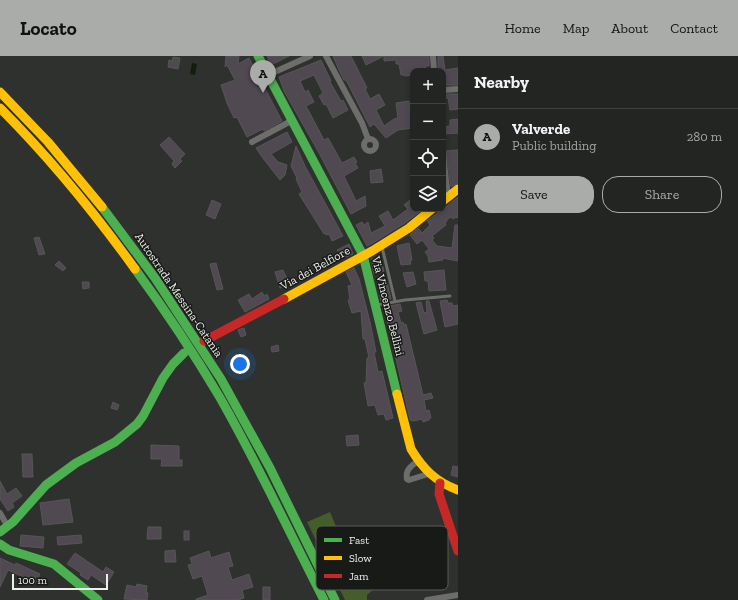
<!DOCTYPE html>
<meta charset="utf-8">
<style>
body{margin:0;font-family:"Zilla Slab",serif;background:#2f312f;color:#f1f3f6}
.controls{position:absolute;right:12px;top:12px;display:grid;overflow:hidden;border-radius:8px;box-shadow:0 2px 6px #0003}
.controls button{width:36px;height:36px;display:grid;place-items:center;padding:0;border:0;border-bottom:1px solid #404240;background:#232522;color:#f1f3f6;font:20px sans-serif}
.scale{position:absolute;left:12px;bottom:10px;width:96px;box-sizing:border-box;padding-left:4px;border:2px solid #edefeb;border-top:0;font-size:11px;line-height:14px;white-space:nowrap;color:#edefeb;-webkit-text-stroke:3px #181a17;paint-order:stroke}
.you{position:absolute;left:240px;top:308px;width:14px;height:14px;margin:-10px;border:3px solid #fff;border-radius:50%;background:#1a73e8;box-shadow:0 0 0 6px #1a73e833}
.badge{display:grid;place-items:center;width:26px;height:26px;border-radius:50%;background:#aaaca9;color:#111;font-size:13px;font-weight:700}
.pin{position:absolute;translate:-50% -33px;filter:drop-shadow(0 1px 2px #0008)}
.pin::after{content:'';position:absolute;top:21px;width:14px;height:12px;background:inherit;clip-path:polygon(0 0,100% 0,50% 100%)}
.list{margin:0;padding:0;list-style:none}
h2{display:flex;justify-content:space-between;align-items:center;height:52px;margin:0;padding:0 16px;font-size:17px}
h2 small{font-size:13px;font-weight:400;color:#a3a5a5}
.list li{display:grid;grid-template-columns:26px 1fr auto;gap:12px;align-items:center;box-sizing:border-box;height:56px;padding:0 16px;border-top:1px solid #404240}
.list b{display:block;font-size:15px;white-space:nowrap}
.list p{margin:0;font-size:13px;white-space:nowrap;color:#a3a5a5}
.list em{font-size:13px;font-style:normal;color:#a3a5a5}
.actions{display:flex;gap:8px;padding:12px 16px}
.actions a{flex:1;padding:9px 0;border:1px solid #aaaca9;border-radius:16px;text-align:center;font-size:14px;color:#aaaca9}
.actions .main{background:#aaaca9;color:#111}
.icon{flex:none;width:22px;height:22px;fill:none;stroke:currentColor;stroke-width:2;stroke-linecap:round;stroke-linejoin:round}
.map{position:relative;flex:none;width:458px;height:544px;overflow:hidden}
header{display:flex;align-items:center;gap:24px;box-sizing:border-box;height:56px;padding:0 20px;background:#aaaca9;color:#111}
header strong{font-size:19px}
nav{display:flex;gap:22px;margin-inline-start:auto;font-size:14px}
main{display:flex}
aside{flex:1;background:#232522}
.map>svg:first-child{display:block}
.green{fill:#455d2a}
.water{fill:#111f04}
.building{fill:#504952;stroke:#565656}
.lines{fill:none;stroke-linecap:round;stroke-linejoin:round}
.lane{stroke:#6d6d6c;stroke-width:3}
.street{stroke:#6d6d6c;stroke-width:6}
.fast{stroke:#4caf50;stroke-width:9}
.slow{stroke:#ffc107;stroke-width:9}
.jam{stroke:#c62828;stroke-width:9}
.labels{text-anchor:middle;stroke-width:3;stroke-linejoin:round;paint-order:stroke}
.street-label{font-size:12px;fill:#edefeb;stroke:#181a17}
.key{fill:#181a17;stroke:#585a57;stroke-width:1}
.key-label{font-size:11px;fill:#edefeb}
</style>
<header>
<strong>Locato</strong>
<nav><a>Home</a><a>Map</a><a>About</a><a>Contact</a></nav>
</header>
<main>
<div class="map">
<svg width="458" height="544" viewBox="0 0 458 544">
<rect width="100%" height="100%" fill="#2f312e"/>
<!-- green -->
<path class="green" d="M330,456L340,480L332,483L338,501L346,500L349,513L342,517C352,529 360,526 374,525L377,530L367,539V544H345L307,466Z"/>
<!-- water -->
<polygon class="water" points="192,7 197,8 195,19 190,18"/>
<!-- building -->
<g class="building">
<polygon points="226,0 239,0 238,8 249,2 282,65 264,75 263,73 247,81 237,61 234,62 227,47 221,29 235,24 227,9 225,11"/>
<polygon points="267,0 289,0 271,9"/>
<polygon points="333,0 351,0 367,32 365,33 370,43 379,38 385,49 376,54 384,70 394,63 398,62 396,47 409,45 411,62 413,62 413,72 398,74 386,82 374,68 370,71 346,24 344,24 339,14"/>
<polygon points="362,0 429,0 429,10 425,10 426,15 413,15 413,19 405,20 404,19 401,19 399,8 396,8 396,4 384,5 384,0 366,9"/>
<polygon points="438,0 443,0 445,14 458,12 458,29 443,29 443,15 438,15"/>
<polygon points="173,1 180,2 178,13 168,11 169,4 172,5"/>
<polygon points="321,4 331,25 330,26 341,45 343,44 348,54 333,62 326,48 324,49 319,40 323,37 314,19 300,25 305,36 308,34 314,46 306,50 324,84 328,82 342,107 354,101 357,106 355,107 358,112 344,120 356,145 365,140 366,150 351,158 319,97 284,35 279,21"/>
<polygon points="443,38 458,38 458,53 450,54 448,42 443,42"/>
<polygon points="458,63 458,77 444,78 443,71 450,70 450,64"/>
<polygon points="287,76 292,86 271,98 278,106 287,109 285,119 280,124 262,101 256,92"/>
<polygon points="169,81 185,98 180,103 182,105 175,112 172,108 174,105 160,89"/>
<polygon points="296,90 306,112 343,180 332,185 329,178 326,179 325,177 324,178 299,138 302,136 296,123 297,122 291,110"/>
<polygon points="458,94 458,127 451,131 446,95"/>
<polygon points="381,113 383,126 371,127 370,115"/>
<polygon points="458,141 458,162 455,161 454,163 450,161 445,167 446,169 432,180 434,182 432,184 437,190 452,192 455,169 458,169 458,205 442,202 443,204 429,206 428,200 425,196 429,193 422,184 417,188 410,179 418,172 422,177 430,169 427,165 443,153 443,151 447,150"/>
<polygon points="212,144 221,148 215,163 206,159"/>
<polygon points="410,144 413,148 413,153 423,153 405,167 373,187 367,190 356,169 362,166 364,169 368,166 371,177 385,170 379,160 388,155 393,164 408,153 404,149"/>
<polygon points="39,181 45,198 39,199 34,182"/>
<polygon points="409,187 412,204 410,205 411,208 401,209 397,190"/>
<polygon points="349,188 353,198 343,202 337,194"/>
<polygon points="380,201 384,215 374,218 371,203"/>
<polygon points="59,205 66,212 63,215 55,209"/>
<polygon points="216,207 223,233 217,234 210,208"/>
<polygon points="354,212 359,223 370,266 376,296 374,296 378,316 382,315 393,362 386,364 384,358 378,359 375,349 368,350 364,327 366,327 367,302 369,302 365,283 363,283 361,255 352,257 348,244 350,244 348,230 352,229 346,216"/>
<polygon points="283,214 289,227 280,232 275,216"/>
<polygon points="444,214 446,234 429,235 428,225 425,225 424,216"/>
<polygon points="413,216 416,228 407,231 403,217"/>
<polygon points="82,226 89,226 89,232 83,233"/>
<polygon points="387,226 391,243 381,245 378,228"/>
<polygon points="262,236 264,240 267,238 269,243 245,256 238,244 249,238 252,243"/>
<polygon points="447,244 448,247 452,247 453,250 458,249 458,268 445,271 440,245"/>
<polygon points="426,245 429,245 437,274 424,278 416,247 421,246 424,257 427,256"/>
<polygon points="400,248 402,255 398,256 401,267 403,266 404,269 406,268 423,339 431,337 433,342 424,344 426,355 429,354 431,362 429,363 429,364 423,366 422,363 414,365 410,364 384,251"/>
<polygon points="244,272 246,279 241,281 238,274"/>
<polygon points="278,289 279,295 272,296 271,291"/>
<polygon points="113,346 119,349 117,354 111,352"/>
<polygon points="358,379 359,389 347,390 346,380"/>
<polygon points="151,389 179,390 179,404 182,404 182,410 161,410 162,403 151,403"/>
<polygon points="22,398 32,398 33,421 23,421"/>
<polygon points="453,410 458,411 458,421 451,419"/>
<polygon points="0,425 7,438 16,432 22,440 12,447 14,451 8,455 0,443"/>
<polygon points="69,443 73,466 43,469 40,447"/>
<polygon points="148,471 161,471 161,483 147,483"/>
<rect x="184" y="475" width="5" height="9"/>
<polygon points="21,479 44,481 43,492 20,490"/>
<polygon points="81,479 82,487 58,489 57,481"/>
<polygon points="175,494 176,506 165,506 165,495"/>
<polygon points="209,495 211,502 229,496 233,510 228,511 232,524 249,518 253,531 242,534 244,542 238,544 196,544 196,543 208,539 202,520 193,523 188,509 192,508 190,502"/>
<polygon points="75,497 103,516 106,511 114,516 106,529 91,519 88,524 80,519 81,517 67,508"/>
<polygon points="0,502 15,509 16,507 40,518 36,527 8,514 0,531"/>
<polygon points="137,528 147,530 146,537 148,537 147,544 124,543 127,529 136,531"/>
<rect x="263" y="531" width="7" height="13"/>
</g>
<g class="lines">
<!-- lane -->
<g class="lane">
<polyline points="382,191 395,245"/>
<polyline points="377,249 405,244 450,240"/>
</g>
<!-- street -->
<g class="street">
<polyline points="326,0 362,67 368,83"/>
<polyline points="433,0 434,15"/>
<polyline points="268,19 310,0"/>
<polyline points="443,34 458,33"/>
<circle cx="370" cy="89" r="6"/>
<polyline points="252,86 291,65"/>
<polyline points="443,98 448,141"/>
<path d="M418,405C411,410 405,414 407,423L409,424L428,418"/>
<polyline points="0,457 8,471"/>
<polyline points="427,544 458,539"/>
</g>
<!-- fast -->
<g class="fast">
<polyline points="258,0 363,199 397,338"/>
<polyline points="102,151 155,222 221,323 270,412 335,544"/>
<path d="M135,213C165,254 193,296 219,340C257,406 289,476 324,544"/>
<polyline points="0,476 13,466 46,429 76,407 115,386 137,368 143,360 163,322 173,308 184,297"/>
<polyline points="0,488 9,494 54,508 98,544"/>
</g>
<!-- slow -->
<g class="slow">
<polyline points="0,36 48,86 102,151"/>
<path d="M0,52C50,102 94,156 135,213"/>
<polyline points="443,145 458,133"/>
<polyline points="284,243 372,195 409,172 432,153"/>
<path d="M397,338L411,393C423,413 436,426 458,434"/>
</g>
<!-- jam -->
<g class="jam">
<polyline points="204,285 284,243"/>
<polyline points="440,427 439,438 458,495"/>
</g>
</g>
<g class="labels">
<!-- street labels -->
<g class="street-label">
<text transform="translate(315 212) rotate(-29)" y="4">Via dei Belfiore</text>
<text transform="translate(179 239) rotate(56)" y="4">Autostrada Messina-Catania</text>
<text transform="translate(388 250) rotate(76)" y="4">Via Vincenzo Bellini</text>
</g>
</g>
<!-- legend -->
<rect x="316" y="470" width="132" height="64" rx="6" class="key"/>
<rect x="324" y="482" width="18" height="4" fill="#4caf50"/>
<rect x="324" y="500" width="18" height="4" fill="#ffc107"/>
<rect x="324" y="518" width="18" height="4" fill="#c62828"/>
<g class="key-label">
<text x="349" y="488">Fast</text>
<text x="349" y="506">Slow</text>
<text x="349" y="524">Jam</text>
</g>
</svg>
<div class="controls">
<button>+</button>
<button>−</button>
<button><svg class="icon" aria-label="locate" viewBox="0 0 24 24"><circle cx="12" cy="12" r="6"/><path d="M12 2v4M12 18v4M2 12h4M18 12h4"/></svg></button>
<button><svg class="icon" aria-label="layers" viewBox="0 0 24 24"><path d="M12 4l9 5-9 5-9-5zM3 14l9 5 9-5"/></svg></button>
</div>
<div class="scale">100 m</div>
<div class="you"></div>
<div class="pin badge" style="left:263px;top:37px">A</div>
</div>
<aside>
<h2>Nearby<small></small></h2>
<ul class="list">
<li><span class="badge">A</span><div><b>Valverde</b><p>Public building</p></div><em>280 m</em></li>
</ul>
<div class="actions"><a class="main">Save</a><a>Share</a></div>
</aside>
</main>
